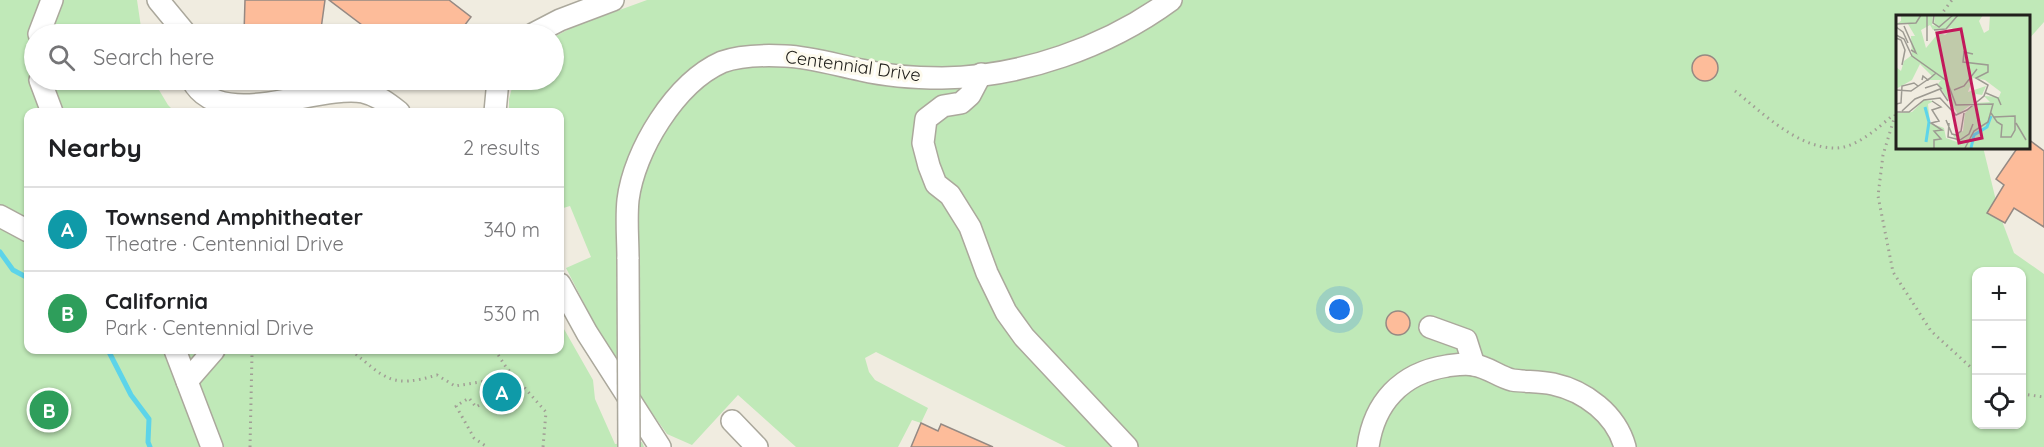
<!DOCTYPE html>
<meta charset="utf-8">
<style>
body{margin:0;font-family:Quicksand,sans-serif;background:#f6f6f6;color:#202124}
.controls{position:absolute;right:18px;bottom:18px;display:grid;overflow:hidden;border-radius:12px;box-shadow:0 2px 4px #0004}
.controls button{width:54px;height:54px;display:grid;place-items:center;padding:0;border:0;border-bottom:2px solid #e0e0e0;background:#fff;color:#202124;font:30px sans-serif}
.you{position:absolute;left:1340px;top:310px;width:21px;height:21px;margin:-15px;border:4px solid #fff;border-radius:50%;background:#1a73e8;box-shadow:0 0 0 9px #1a73e833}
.badge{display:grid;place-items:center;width:39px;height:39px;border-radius:50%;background:#615f2c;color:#fff;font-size:20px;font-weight:700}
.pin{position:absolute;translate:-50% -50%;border:3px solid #fff;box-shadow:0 2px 6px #0006}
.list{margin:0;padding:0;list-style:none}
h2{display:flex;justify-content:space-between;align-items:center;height:78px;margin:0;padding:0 24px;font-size:26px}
h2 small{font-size:20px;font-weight:400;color:#757577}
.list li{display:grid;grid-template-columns:39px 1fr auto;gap:18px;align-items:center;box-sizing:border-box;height:84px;padding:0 24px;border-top:2px solid #e0e0e0}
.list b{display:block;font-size:22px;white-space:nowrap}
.list p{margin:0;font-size:20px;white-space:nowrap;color:#757577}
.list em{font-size:20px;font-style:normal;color:#757577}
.icon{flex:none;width:33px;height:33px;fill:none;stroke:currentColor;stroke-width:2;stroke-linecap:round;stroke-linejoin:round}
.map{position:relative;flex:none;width:2044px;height:447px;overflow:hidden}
.search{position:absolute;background:#fff;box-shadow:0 2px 4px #0004;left:24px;top:24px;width:540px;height:66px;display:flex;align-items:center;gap:15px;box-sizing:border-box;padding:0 21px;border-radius:33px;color:#757577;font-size:22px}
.panel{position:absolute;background:#fff;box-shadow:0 2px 4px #0004;left:24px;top:108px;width:540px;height:246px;border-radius:12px}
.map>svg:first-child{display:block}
.green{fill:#c0e9b8;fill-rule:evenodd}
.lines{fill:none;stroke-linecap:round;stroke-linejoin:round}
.stream{stroke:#5dd4e9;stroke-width:5}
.building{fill:#fdbc9a;stroke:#958983;stroke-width:1.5}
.minor-casing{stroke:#aba89c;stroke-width:24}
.path{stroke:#a19e95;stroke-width:3;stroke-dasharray:1.5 4.5;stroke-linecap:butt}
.minor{stroke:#fff;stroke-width:21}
.minor-bridge-casing{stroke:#aba89c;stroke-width:24;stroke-linecap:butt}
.minor-bridge{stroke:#fff;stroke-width:21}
.labels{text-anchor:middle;stroke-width:6;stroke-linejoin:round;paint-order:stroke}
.street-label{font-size:18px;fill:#21201c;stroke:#fdfaed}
.inset-river{fill:none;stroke:#5dd4e9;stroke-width:3}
.inset-road{fill:none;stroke:#9d9a92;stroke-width:1.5}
.view{fill:#c2185b;fill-opacity:0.15;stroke:#c2185b;stroke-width:3}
.inset-edge{fill:none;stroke:#21201c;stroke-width:3}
</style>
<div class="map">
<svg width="2044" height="447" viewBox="0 0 2044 447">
<rect width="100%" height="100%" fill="#f0ece0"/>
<!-- green -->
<g class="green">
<polygon points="0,0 137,0 142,34 34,34 34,80 153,80 168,105 175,112 28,112 28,350 560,350 560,322 593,380 595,399 615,444 642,442 644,447 0,447"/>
<path d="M647,0H2044V22L2028,40V16H1897V147H1983L1999,213L2014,253L2044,274V447H1066L876,352L865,358L869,372L875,380L928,408L921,423L912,420L898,447H796L738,395L692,445L667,434L611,356L566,268L591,257L570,206L560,209V112H509V99L514,80H554V37L573,27ZM1976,272H2022V424H1976Z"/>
</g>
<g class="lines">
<!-- stream -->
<g class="stream">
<polyline points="0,252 13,270 28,278"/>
<polyline points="108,350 131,395 149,419 148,442 150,447"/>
</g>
</g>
<!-- building -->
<g class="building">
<polygon points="245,0 325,0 321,29 294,25 293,34 244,34"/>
<polygon points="329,0 449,0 471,17 458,34 374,34"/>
<circle cx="1705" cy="68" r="13"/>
<polygon points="2028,139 2044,151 2044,227 2014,208 2005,223 1987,213 2004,185 1996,179 2018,147 2028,147"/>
<circle cx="1398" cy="323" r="12"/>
<polygon points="921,423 938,431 941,424 993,447 911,447"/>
</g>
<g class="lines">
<!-- minor casing -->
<g class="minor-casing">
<g id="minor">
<polyline points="158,0 186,34"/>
<polyline points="39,34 52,0"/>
<polyline points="533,34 560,20 613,0"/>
<polyline points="981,74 970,95 961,103 943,106 926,119 923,143 929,166 936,184 950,195 970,227 987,273 1006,312 1024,337 1127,447"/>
<polyline points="40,80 52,112"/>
<path d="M192,80C220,133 316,84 363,92C377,95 388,103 399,112"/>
<polyline points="495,112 498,80"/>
<polyline points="0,216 28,231"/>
<path d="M628,259C628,240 626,219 628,200C634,151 675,83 722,62C741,55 765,55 785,56C811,57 836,65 861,70C887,76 915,78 942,78C1022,77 1107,47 1171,0"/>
<polyline points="560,284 587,333 660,447"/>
<polyline points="1430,327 1466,340 1474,365"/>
<polyline points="175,350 212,447"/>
<polyline points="187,381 214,350"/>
<polyline points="732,421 757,447"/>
<path d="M1368,447C1374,403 1401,373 1447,366C1455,365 1465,363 1474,365C1488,367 1499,377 1512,380C1525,382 1540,381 1553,384C1585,391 1616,414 1625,447"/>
</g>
</g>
<!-- path -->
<g class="path">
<polyline points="1940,16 1952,0"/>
<path d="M1735,91C1763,113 1796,147 1834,148C1855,149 1878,128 1893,115"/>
<polyline points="1897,109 1883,155 1878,196 1893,272 1931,331 1976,372"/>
<path d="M351,350C385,378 391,389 437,375L455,386L486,381L490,399L476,407L469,398L456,406L474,438L487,447"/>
<polyline points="495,350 506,367 546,412 543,447"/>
<polyline points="486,381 499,381 509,371"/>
<polyline points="2022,394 2044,397"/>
<polyline points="490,399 506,401 513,399 522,384"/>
<polyline points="250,447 252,354"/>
</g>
<!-- minor -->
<use href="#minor" class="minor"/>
<!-- minor-bridge casing -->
<g class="minor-bridge-casing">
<polyline id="minor-bridge" points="628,259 629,447"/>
</g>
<!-- minor-bridge -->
<use href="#minor-bridge" class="minor-bridge"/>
</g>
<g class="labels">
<!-- street labels -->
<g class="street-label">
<text transform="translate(853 66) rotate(8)" y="6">Centennial Drive</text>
</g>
</g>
<!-- overview -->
<g transform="translate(1896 15)">
<rect width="134" height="134" fill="#f0ece0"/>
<path d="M5,0H37L36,10L43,12L38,10L39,0H87L83,6L88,18L93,15L94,0H133V133H0V98L16,97L28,85L38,86L32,89L34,108L48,113L50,123L61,127L57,120L67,116L69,98L80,88L94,87L88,81L103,82L105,77L89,65L77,63L72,77L90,71L86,80L80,79L79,87L62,99L42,69L45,65H33L36,61L24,49L16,65L0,74V52L5,56L8,46L16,40L15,21H19L12,9H0L5,6ZM34,10L37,15L57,13L49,20L39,16L40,21L30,33L25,15Z" fill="#c0e9b8" fill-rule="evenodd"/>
<path class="inset-river" d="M29,92L33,107L30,127M75,133L78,120L91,112L95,101"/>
<path class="inset-road" d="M38,0L37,8L43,12L57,0M1,9L20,8L25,0M8,11L20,38L15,35M0,12L7,17L12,28M38,15L50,14L62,0M0,20L8,24L16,41L51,66L60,90L97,89L92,107L78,116L69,133M0,23L5,25L9,35L6,50M31,26V0M26,65L27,61L32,65L40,58M29,73L41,69L46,74M0,75L15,76L34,63M58,75L68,71L81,54M90,78L102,83L105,90M36,86L45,92L36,95L43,106L35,108L46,115L38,116L45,124L38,125V133M0,89L5,88L6,71L18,68L22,71M6,96L19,84L44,74L52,86M0,97H13L28,85L44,83L60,100L71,95L88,81L92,70L80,63L92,57V50L67,47L68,37L77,39M95,98L101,107L106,110L105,122H115L119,115V101L98,102M50,105L56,119L60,120L65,116L68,98M53,108L52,122L64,125L73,119L77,109M120,108L130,125"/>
<path class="view" d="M65,14L86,123L63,128L41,18Z"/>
<rect width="134" height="134" class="inset-edge"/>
</g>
</svg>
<div class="controls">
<button>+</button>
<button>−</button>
<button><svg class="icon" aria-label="locate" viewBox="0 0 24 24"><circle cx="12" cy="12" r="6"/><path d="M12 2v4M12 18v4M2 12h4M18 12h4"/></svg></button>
</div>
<div class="you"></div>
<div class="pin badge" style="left:502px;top:392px;background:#0f9aa8">A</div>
<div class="pin badge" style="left:49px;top:410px;background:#2e9e5b">B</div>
<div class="search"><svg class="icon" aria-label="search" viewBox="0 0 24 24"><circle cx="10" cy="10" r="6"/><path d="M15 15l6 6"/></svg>Search here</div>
<section class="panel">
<h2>Nearby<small>2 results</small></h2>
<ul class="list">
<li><span class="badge" style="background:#0f9aa8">A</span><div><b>Townsend Amphitheater</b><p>Theatre · Centennial Drive</p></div><em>340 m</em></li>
<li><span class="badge" style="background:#2e9e5b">B</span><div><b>California</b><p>Park · Centennial Drive</p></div><em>530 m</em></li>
</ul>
</section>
</div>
